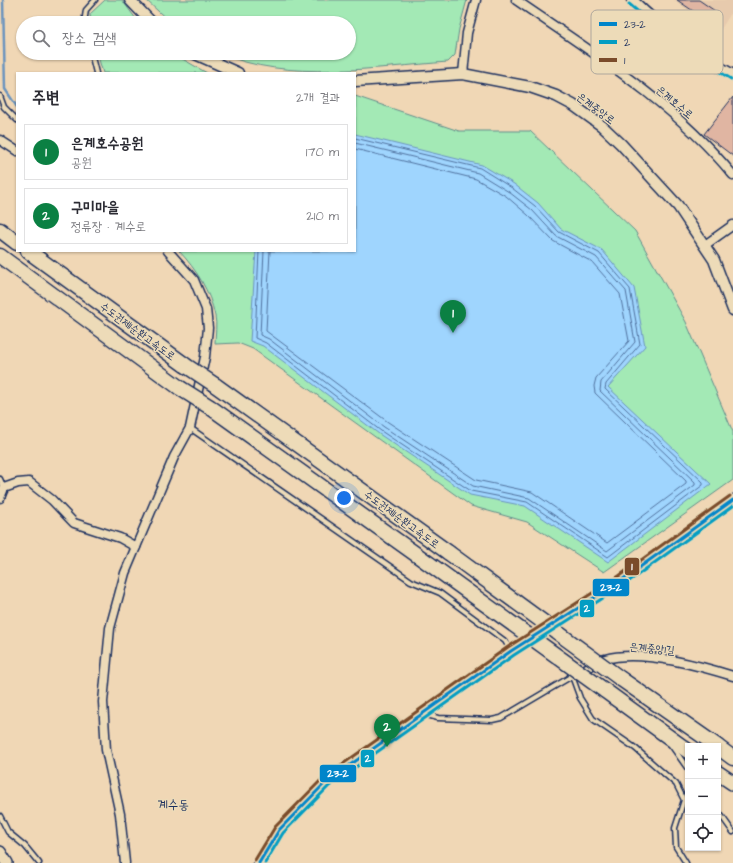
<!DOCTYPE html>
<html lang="ko">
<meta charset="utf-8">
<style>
body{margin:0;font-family:"Architects Daughter","Poor Story",sans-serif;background:#f2f2f3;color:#2b2b33}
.controls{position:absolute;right:12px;bottom:12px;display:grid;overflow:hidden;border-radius:0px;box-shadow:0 1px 3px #0004}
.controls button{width:36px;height:36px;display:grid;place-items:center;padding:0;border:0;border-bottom:1px solid #e1e1e2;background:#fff;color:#2b2b33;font:20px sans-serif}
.you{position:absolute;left:344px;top:498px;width:14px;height:14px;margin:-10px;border:3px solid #fff;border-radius:50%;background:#1a73e8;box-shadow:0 0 0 6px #1a73e833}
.badge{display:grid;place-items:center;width:26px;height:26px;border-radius:50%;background:#0b8043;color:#fff;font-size:13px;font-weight:700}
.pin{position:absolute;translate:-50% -33px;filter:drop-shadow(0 1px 2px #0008)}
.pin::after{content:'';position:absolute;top:21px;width:14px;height:12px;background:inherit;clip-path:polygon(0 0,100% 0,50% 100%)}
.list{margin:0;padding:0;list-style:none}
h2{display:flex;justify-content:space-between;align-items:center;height:52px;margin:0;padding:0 16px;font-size:17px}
h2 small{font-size:13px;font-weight:400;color:#7c7c81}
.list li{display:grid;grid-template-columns:26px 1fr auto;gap:12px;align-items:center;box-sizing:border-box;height:56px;margin:0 8px 8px;padding:0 8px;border:1px solid #e1e1e2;border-radius:0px}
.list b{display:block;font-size:15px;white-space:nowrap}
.list p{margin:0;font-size:13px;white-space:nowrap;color:#7c7c81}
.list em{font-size:13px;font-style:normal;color:#7c7c81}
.icon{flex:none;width:22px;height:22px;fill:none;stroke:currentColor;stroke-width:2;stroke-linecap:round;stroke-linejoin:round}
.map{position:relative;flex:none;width:733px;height:863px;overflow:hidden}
.search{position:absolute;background:#fff;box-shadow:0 1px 3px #0004;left:16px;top:16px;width:340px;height:44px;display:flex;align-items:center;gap:10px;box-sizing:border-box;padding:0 14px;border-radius:22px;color:#7c7c81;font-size:15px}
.panel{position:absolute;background:#fff;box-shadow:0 1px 3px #0004;left:16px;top:72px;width:340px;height:180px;border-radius:0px}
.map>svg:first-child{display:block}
.built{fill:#e7caad}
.green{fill:#a3e9b5;stroke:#5f8c8a}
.water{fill:#9fd5fe;stroke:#6a93be}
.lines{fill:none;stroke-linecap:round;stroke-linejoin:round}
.shore{stroke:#50719e;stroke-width:1}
.stream{stroke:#6a93be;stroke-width:2.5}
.building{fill:#e0b5a2;stroke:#1b2f5e}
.service-casing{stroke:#1b2f5e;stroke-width:7}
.minor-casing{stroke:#1b2f5e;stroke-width:11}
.tertiary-casing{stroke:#1b2f5e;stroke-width:13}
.secondary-casing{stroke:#1b2f5e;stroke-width:14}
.motorway-casing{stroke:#1b2f5e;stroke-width:17}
.service{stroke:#eddbb8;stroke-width:4}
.minor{stroke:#eddbb8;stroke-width:8}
.tertiary{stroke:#eddbb8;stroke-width:10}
.secondary{stroke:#eddbb8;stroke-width:11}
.motorway{stroke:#eddbb8;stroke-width:14}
.motorway-bridge-casing{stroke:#1b2f5e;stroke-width:17;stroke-linecap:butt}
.motorway-bridge{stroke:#eddbb8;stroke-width:14}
.bus-1-casing{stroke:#eddbb8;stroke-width:6}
.bus-2-casing{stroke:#eddbb8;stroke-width:6}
.bus-3-casing{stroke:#eddbb8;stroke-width:6}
.bus-1{stroke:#0085ca;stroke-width:3}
.bus-2{stroke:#039dc3;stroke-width:3}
.bus-3{stroke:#7a4b2a;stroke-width:3}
.labels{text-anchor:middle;stroke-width:3;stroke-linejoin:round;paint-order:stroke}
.street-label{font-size:11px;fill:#1b2f5e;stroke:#eddbb8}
.quarter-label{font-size:13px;fill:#1b2f5e;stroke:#eddbb8}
.key{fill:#eddbb8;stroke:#aea79d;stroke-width:1}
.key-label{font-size:11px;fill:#1b2f5e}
.line-badge{stroke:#eddbb8;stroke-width:1.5}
.badge-label{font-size:11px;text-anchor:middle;font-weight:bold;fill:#fff}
</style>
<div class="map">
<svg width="733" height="863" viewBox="0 0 733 863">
<rect width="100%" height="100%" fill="#f0d7b5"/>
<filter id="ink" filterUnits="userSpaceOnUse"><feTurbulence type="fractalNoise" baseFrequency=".025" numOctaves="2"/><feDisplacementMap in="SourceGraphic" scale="8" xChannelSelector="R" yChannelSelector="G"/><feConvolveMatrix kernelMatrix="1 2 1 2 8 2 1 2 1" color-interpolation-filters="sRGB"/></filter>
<g filter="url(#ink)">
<!-- built -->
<polygon class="built" points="674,0 733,0 733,10 721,29 718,27 716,30"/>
<!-- green -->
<g class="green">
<polygon points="105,0 122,0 139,23 91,23 90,14"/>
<path d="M146,0H467L459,29L455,55L448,62C377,67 286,83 220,53H349V23H171Z"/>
<polygon points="97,53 172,53 207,73 103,73"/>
<path d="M355,96L459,131H530L635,231L686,322L733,432V480L604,572L527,522L471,506L253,349L238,343L215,344C215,335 217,324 215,316C210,291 196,269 179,251H355Z"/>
</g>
<!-- water -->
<polygon class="water" points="355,134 482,165 514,184 538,203 561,229 602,250 634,288 645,346 608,387 711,484 608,562 525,506 470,495 379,434 263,346 250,341 256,251 355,251"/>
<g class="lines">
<!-- shore -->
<g class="shore">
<polyline points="259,251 255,338 266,343 381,431 471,491 527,502 608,557 703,485 703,482 605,389 606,384 640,344 630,289 599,253 559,232 535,206 512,188 480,168 355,138"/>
<polyline points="264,251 260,335 269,339 384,427 473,486 529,498 607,551 695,485 695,482 600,391 601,382 635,342 626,291 596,257 556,236 532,210 509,192 478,173 355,143"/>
<polyline points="270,251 266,331 388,422 476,480 532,492 607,543 686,484 686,481 595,393 594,386 596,378 629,341 620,294 592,262 553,241 528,215 506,196 476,179 355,149"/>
</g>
<!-- stream -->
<polyline class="stream" points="3,0 5,89 17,107"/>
</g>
<!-- building -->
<g class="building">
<polygon points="677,0 699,0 715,11 709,20 700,13 699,15"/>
<polygon points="733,97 733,156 704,134"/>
</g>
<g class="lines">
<!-- service casing -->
<g class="service-casing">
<g id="service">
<polyline points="84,23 86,10 95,0"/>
<polyline points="91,53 96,73"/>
<polyline points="0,96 4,107 17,120"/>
<polyline points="190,428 411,581 440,593 505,641 511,651"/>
<polyline points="0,479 4,488"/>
<polyline points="423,714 438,718 492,720 501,718 572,676 580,698 593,719 635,748 676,784 684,800 675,828 676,847 686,863"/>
<polyline points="671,745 688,769"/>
<polyline points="718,811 733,832"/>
<polyline points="0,816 8,832 25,846 39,863"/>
</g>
</g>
<!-- minor casing -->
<g class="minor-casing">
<g id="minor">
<path d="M516,0C593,53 673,102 733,175"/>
<polyline points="463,74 467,33 476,0"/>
<polyline points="0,140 17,151"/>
<polyline points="705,245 733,225"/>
<polyline points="0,498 4,488 18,483 29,482 52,500 74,523 120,538 136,547"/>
<path d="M572,676C583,671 594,663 605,659C641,649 698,665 733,676"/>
<polyline points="125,863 120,814 106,750 103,702 110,628 125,573 174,457 190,428 205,357 208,328 206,309 194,280 168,251"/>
</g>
</g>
<!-- tertiary casing -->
<g class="tertiary-casing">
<g id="tertiary">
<polyline points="130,0 152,23"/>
<path d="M632,0C662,29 696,55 733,75"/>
<polyline points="193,53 238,73"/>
<polyline points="355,81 463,74 530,87 556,96 573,105 602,126 621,144 678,206 714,260 733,310"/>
<polyline points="259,863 279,830 326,782 511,651 622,580 733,500"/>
</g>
</g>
<!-- secondary casing -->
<g class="secondary-casing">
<polyline id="secondary" points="0,852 7,863"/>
</g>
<!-- motorway casing -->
<g class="motorway-casing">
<g id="motorway">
<polyline points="0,230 17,243"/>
<polyline points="28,251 185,365"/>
<polyline points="0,256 180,388"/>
<polyline points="215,385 449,553"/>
<polyline points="210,407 431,565"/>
<polyline points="621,679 717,746"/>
<polyline points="604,690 688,751"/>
<polyline points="718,747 733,758"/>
<polyline points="718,773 733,783"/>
</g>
</g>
<!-- service -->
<use href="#service" class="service"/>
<!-- minor -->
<use href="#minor" class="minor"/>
<!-- tertiary -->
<use href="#tertiary" class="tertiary"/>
<!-- secondary -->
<use href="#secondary" class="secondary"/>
<!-- motorway -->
<use href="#motorway" class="motorway"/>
<!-- motorway-bridge casing -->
<g class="motorway-bridge-casing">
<g id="motorway-bridge">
<polyline points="185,365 215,385"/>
<polyline points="180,388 210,407"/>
<polyline points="449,553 621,679"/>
<polyline points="431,565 604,690"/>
</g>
</g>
<!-- motorway-bridge -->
<use href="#motorway-bridge" class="motorway-bridge"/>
<!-- bus-1 casing -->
<g class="bus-1-casing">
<polyline id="bus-1" points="259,863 279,830 326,782 511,651 622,580 733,500"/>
</g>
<!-- bus-2 casing -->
<g class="bus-2-casing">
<g id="bus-2">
<polyline points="629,4 677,45 731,79"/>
<polyline points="265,863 283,833 329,786 514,655 625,584 733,506"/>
</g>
</g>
<!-- bus-3 casing -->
<g class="bus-3-casing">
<polyline id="bus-3" points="255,860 275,827 323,778 508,647 619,576 730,496"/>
</g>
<!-- bus-1 -->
<use href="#bus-1" class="bus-1"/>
<!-- bus-2 -->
<use href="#bus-2" class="bus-2"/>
<!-- bus-3 -->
<use href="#bus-3" class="bus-3"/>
</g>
</g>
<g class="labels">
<!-- street labels -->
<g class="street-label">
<text transform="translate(675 102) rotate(40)" y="4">은계호수로</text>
<text transform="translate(596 108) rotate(37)" y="4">은계중앙로</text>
<text transform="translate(138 331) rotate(36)" y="4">수도권제1순환고속도로</text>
<text transform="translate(402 519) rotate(36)" y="4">수도권제1순환고속도로</text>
<text transform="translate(652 648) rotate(5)" y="4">은계중앙1길</text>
</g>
<!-- quarter labels -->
<g class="quarter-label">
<text x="173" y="809">계수동</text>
</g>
</g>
<!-- legend -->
<rect x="591" y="10" width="132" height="64" rx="6" class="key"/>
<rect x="599" y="22" width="18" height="4" fill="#0085ca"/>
<rect x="599" y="40" width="18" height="4" fill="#039dc3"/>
<rect x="599" y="58" width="18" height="4" fill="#7a4b2a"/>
<g class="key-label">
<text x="624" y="28">23-2</text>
<text x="624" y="46">2</text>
<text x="624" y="64">1</text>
</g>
<g class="line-badge">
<rect x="624" y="557" width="16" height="19" rx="4" fill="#7a4b2a"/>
<rect x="592" y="578" width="38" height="19" rx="4" fill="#0085ca"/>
<rect x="579" y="599" width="16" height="19" rx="4" fill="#039dc3"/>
<rect x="360" y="749" width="15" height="19" rx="4" fill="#039dc3"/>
<rect x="319" y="764" width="38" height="19" rx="4" fill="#0085ca"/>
</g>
<g class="badge-label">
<text x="632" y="570">1</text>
<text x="611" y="591">23-2</text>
<text x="587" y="612">2</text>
<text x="368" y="762">2</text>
<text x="338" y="777">23-2</text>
</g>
</svg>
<div class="controls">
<button>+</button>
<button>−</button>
<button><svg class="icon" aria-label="locate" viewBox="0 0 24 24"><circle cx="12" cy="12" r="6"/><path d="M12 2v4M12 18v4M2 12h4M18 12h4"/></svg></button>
</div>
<div class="you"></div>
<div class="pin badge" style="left:453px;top:333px">1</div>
<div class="pin badge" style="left:387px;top:747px">2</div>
<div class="search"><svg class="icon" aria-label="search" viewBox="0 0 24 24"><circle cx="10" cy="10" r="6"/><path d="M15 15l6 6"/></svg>장소 검색</div>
<section class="panel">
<h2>주변<small>2개 결과</small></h2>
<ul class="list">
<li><span class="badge">1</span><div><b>은계호수공원</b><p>공원</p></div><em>170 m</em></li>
<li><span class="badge">2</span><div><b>구미마을</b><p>정류장 · 계수로</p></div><em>210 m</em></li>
</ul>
</section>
</div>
